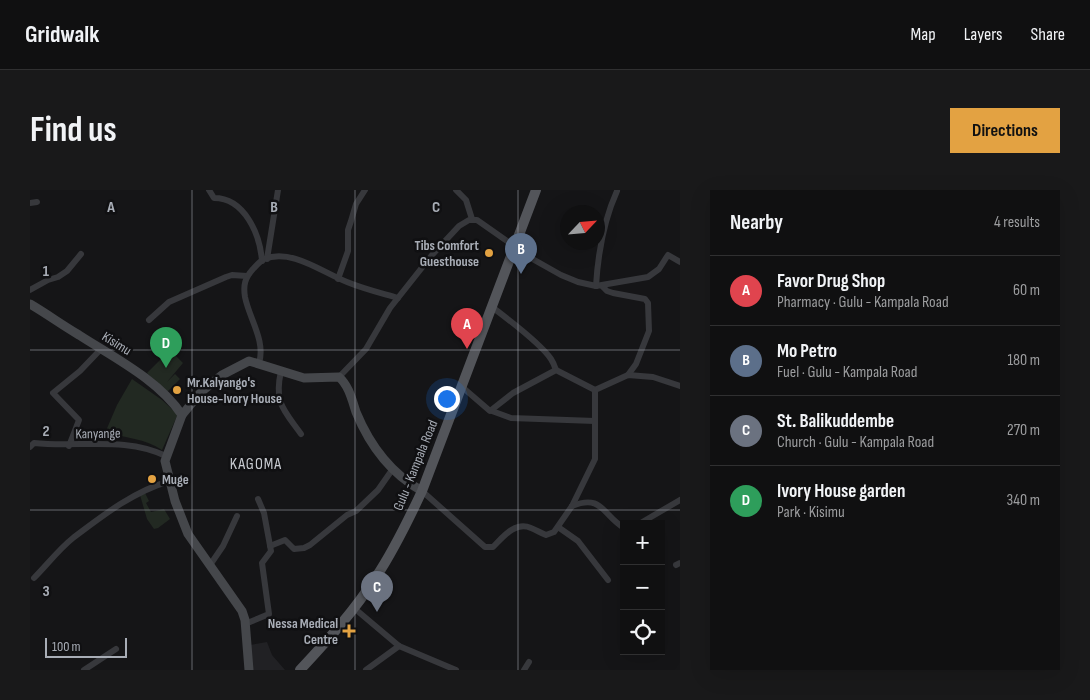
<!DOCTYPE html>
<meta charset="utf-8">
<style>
body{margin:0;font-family:"Sofia Sans Condensed",sans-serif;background:#19191a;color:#f1f3f6}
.controls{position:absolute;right:15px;bottom:15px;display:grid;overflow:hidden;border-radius:0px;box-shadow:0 5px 20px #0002}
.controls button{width:45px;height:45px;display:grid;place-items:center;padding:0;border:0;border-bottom:1px solid #303031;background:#101011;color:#f1f3f6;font:25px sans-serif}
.compass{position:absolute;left:530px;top:15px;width:45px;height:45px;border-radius:50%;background:#101011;box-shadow:0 5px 20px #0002;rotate:64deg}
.scale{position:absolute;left:15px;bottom:12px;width:82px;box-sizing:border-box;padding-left:5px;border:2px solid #a8adb6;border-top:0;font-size:14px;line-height:18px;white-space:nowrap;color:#a8adb6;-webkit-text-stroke:4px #101012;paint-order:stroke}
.you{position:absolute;left:416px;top:208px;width:18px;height:18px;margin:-12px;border:4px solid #fff;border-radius:50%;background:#1a73e8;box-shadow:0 0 0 8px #1a73e833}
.badge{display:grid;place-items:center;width:32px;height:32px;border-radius:50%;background:#e3a242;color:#fff;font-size:16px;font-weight:700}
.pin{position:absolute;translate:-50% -41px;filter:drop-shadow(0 1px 2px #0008)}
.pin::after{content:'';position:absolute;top:26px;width:18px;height:15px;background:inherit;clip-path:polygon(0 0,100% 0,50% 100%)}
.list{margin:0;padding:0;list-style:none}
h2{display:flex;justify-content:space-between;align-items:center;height:65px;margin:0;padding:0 20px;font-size:21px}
h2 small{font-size:16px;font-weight:400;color:#9c9d9f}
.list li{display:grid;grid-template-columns:32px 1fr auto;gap:15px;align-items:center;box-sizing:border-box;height:70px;padding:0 20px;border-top:1px solid #303031}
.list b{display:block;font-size:19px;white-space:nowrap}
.list p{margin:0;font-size:16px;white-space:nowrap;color:#9c9d9f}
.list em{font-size:16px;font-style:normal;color:#9c9d9f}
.icon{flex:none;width:28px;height:28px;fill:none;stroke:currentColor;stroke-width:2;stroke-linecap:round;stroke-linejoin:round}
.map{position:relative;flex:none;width:650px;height:480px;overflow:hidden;border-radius:0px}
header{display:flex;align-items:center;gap:30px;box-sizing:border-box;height:70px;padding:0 25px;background:#101011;border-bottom:1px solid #303031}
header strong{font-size:24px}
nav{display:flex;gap:28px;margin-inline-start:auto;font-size:18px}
.intro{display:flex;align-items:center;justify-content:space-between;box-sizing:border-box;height:120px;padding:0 30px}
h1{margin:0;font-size:35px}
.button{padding:12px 22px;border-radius:0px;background:#e3a242;color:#111;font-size:18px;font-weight:700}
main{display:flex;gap:30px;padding:0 30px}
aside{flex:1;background:#101011;border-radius:0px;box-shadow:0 5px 20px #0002}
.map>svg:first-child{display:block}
.built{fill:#212124}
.green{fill:#222922}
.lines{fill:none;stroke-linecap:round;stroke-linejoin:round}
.street{stroke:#37383c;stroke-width:6}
.secondary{stroke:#45474b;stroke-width:9}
.primary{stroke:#53555a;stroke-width:10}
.grid{fill:none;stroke:#a8adb6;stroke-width:1;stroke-opacity:0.55}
.poi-dot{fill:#e3a242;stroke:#101012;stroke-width:2}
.labels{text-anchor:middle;stroke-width:5;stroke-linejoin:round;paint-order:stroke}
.poi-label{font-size:14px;font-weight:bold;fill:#a8adb6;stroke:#101012;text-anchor:end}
.street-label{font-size:14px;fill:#a8adb6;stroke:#101012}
.quarter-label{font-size:16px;letter-spacing:1px;fill:#c9ccd2;stroke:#101012}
.grid-label{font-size:16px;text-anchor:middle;font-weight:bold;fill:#a8adb6;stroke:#101012;stroke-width:5;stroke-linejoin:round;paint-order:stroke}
</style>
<header>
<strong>Gridwalk</strong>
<nav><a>Map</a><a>Layers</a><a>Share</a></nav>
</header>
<div class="intro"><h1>Find us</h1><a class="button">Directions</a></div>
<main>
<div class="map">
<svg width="650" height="480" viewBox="0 0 650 480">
<rect width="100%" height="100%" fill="#151517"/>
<!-- built -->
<polygon class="built" points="237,452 242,465 255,480 222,480 220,455"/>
<!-- green -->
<g class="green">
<polygon points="140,160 153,173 137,192 145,184 150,189 137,202 117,183"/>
<path d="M102,189L132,210L146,223L147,226L132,260C116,249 94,247 75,243L87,215Z"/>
<polygon points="115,303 119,311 116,313 121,322 134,319 140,329 128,338 124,339 117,329 110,305"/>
</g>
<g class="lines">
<!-- street -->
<g class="street">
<path d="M179,0L184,8C215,8 230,45 232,71"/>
<polyline points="426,0 436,10 442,29"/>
<polyline points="0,13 7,12"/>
<polyline points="483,58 531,85 548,92 566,96 618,87 629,79 638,65 650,72"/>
<polyline points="237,69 248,0"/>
<polyline points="308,89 318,61 318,40 321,31 326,14 335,0"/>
<path d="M566,96C568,63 573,32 587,1"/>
<polyline points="572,96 577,101 583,103 615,109 618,113 619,141 606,174 598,185"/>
<polyline points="0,100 18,90 28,87 37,81 51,64"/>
<path d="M462,117C478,129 511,154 521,169C523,172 525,177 526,180"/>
<polyline points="119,130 139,112 196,87 202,85 217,86"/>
<path d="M229,173C236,151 219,128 215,107C213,95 215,88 223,79C226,76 230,71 234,69C262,58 293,83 317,92C334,99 351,103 368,108"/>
<path d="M251,181C244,213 253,219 271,244"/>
<polyline points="309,187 336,159 360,118 402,65 429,36 439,30 447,30 484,56"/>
<polyline points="431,196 460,221 483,203 526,180 565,200"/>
<polyline points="565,200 598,185 623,187 650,196"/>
<polyline points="462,221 481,228 565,231"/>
<polyline points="39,256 49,230 23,203 50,181 71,159"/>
<path d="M0,257L4,253C48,258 95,246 136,266"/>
<path d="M392,301L455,357H463C473,347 485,331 501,338C506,340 511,343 516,345L524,342L542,316L565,269V200"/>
<path d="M542,316C572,304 572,324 594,338"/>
<polyline points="609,334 650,310"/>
<polyline points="528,337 548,351 578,390"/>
<polyline points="240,356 255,350 264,359 274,358 280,355 317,325 326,321 348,300 362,280"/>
<polyline points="180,375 193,356 207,326"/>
<polyline points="646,375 650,373"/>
<path d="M4,388C17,375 29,359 43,348C72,326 104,301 140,291"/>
<polyline points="324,418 369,456 426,480"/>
<polyline points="215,434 239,424 232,373 241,361 234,323 228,309"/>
<polyline points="54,480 86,459"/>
<polyline points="336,480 369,456"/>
<polyline points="494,480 499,472"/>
</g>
<!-- secondary -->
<g class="secondary">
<path d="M0,114C17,124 32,135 49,145C83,167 129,190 152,225"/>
<path d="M219,480L215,430L212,421L158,344L145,311L135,271L152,225L171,202L192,185L219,171L274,188L309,187C319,196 322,210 326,222C340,256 360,283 392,301"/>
</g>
<!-- primary -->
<path class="primary" d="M270,480C297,451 325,420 346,387C364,360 378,331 392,301L506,0"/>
</g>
<!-- grid -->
<path class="grid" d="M162,0V480M325,0V480M488,0V480M0,160H650M0,320H650"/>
<!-- markers -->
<g class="poi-dot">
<circle cx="459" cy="63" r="5"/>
<circle cx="147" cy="200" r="5"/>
<circle cx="122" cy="289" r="5"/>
<path d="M316.5 433.5h5v5h5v5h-5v5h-5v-5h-5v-5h5z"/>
</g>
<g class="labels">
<!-- poi labels -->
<g class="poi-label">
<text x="449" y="60">Tibs Comfort<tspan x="449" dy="16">Guesthouse</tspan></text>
<text x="157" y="197" text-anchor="start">Mr.Kalyango's<tspan x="157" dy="16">House-Ivory House</tspan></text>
<text x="132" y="294" text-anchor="start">Muge</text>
<text x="308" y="438">Nessa Medical<tspan x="308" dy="16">Centre</tspan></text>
</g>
<!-- street labels -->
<g class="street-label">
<text transform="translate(87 153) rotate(32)" y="5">Kisimu</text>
<text transform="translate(68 243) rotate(-1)" y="5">Kanyange</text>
<text transform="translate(385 275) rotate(-68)" y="5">Gulu - Kampala Road</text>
</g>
<!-- quarter labels -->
<g class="quarter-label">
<text x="226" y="279">KAGOMA</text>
</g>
</g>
<g class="grid-label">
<text x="81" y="22">A</text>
<text x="244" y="22">B</text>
<text x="406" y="22">C</text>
<text x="16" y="86">1</text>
<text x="16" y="246">2</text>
<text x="16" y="406">3</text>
</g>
</svg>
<div class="controls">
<button>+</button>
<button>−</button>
<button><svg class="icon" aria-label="locate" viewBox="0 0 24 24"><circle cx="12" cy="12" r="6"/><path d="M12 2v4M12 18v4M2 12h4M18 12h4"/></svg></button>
</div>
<svg class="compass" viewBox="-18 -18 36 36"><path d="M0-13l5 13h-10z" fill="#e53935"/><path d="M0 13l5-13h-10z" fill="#9c9d9f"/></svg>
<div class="scale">100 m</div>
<div class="you"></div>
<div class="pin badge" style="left:437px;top:159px;background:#e0444e">A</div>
<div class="pin badge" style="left:491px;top:84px;background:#5c6f8a">B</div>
<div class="pin badge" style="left:347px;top:422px;background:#6b7280">C</div>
<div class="pin badge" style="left:136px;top:178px;background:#2e9e5b">D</div>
</div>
<aside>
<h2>Nearby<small>4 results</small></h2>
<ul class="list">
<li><span class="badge" style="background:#e0444e">A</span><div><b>Favor Drug Shop</b><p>Pharmacy · Gulu - Kampala Road</p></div><em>60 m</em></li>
<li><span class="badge" style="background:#5c6f8a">B</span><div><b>Mo Petro</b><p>Fuel · Gulu - Kampala Road</p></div><em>180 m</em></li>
<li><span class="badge" style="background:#6b7280">C</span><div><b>St. Balikuddembe</b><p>Church · Gulu - Kampala Road</p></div><em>270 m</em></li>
<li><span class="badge" style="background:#2e9e5b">D</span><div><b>Ivory House garden</b><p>Park · Kisimu</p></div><em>340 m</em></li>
</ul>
</aside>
</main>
